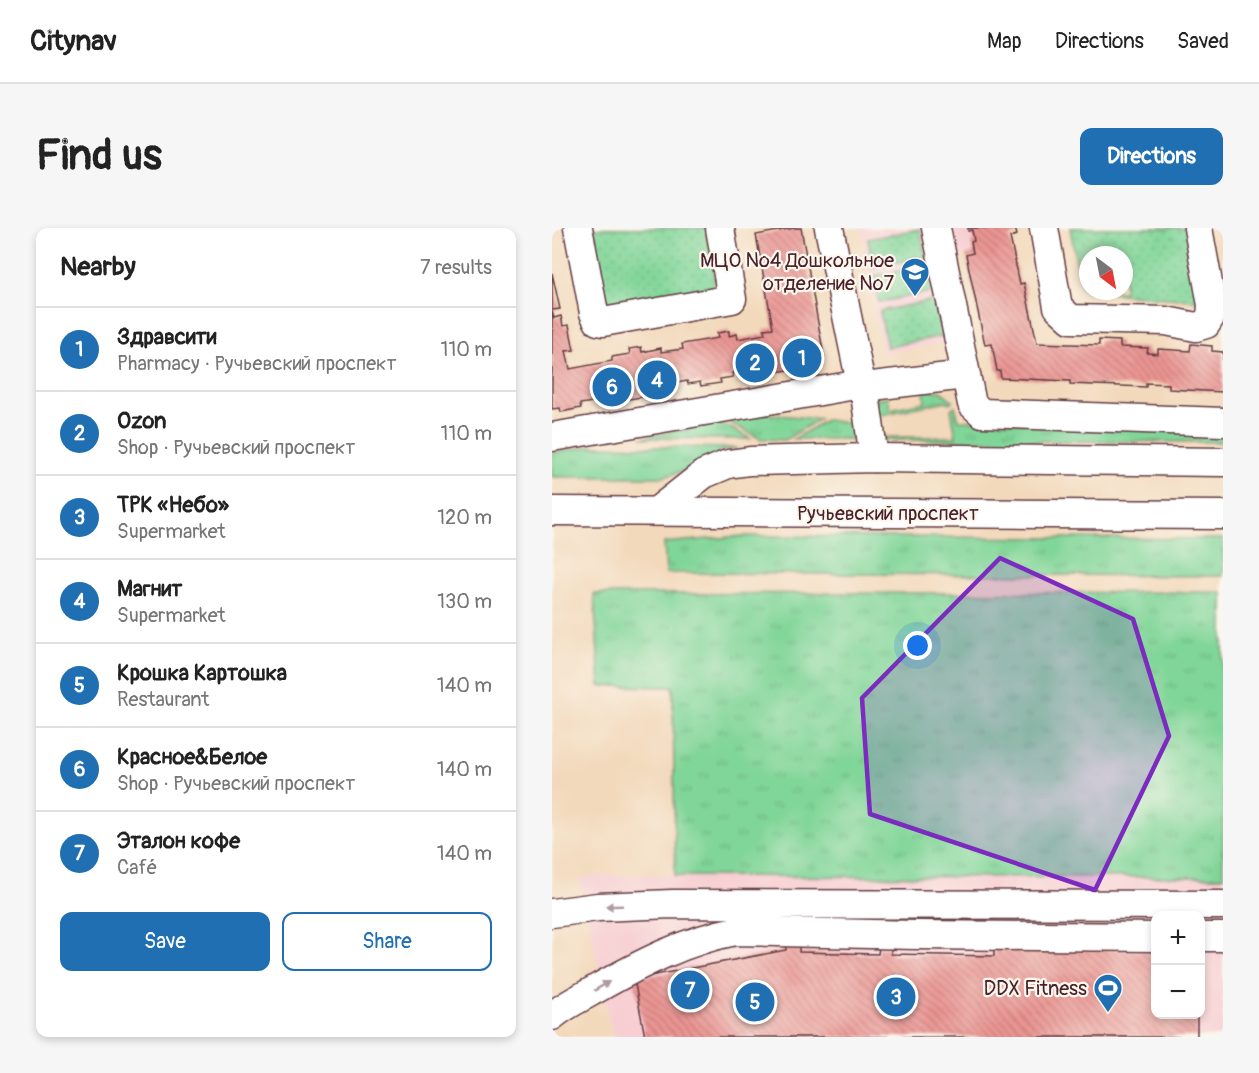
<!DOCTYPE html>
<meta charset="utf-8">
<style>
body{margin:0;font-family:Pangolin,sans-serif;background:#f6f6f6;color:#222}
.controls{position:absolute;right:18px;bottom:18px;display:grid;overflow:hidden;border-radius:12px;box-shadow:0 3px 9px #0003}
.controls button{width:54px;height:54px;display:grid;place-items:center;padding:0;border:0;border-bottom:2px solid #e0e0e0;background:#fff;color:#222;font:30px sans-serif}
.compass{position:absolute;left:527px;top:18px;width:54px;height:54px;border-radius:50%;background:#fff;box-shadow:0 3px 9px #0003;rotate:148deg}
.you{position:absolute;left:366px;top:418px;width:21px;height:21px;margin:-15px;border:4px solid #fff;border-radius:50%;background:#1a73e8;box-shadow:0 0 0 9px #1a73e833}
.badge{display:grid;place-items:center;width:39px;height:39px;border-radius:50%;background:#1f6fb2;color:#fff;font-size:20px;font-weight:700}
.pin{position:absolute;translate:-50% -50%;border:3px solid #fff;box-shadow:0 2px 6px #0006}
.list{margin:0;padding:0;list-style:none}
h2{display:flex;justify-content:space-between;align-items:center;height:78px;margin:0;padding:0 24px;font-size:26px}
h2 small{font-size:20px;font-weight:400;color:#767676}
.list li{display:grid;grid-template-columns:39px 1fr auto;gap:18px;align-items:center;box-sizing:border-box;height:84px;padding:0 24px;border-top:2px solid #e0e0e0}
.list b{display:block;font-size:22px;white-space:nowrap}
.list p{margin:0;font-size:20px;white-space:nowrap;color:#767676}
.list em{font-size:20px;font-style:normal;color:#767676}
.actions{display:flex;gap:12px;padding:18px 24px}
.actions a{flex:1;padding:14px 0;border:2px solid #1f6fb2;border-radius:12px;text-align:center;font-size:21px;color:#1f6fb2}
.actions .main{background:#1f6fb2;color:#fff}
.map{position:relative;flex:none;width:671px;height:809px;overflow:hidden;border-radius:12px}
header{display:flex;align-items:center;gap:36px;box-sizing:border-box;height:84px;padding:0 30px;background:#fff;border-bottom:2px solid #e0e0e0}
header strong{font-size:28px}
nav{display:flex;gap:33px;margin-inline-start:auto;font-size:21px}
.intro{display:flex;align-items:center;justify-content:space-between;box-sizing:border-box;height:144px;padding:0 36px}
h1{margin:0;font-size:42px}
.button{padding:15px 27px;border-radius:12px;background:#1f6fb2;color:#fff;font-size:21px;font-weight:700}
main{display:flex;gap:36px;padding:0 36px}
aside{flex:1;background:#fff;border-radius:12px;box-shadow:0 3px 9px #0003}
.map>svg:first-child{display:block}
.built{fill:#f7cfd3;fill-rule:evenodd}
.grass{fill:url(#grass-tufts);stroke:#657a62;stroke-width:1.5}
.park{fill:url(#park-dots);stroke:#657a62;stroke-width:1.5;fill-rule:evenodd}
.building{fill:url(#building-back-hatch)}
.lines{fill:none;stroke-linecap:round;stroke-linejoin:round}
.minor-casing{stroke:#633b41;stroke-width:31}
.minor{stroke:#fff;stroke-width:28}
.oneway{fill:#ae9aa0}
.marked{fill:#7b2cbf;fill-opacity:0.2;stroke:#7b2cbf;stroke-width:4.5;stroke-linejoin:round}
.labels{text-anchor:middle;stroke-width:4.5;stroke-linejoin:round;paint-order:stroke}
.poi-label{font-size:20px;fill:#4a1f2b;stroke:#fbf7ec;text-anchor:end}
.street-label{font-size:20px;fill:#4a1f2b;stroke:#fbf7ec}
</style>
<header>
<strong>Citynav</strong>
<nav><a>Map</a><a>Directions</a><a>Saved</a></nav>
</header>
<div class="intro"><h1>Find us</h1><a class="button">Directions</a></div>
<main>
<aside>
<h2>Nearby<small>7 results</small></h2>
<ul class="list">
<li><span class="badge">1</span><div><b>Здравсити</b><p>Pharmacy · Ручьевский проспект</p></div><em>110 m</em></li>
<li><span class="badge">2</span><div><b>Ozon</b><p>Shop · Ручьевский проспект</p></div><em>110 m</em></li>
<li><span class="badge">3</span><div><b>ТРК «Небо»</b><p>Supermarket</p></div><em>120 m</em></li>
<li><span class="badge">4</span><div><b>Магнит</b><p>Supermarket</p></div><em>130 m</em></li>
<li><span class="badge">5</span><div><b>Крошка Картошка</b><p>Restaurant</p></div><em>140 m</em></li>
<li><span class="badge">6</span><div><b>Красное&amp;Белое</b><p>Shop · Ручьевский проспект</p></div><em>140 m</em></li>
<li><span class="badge">7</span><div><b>Эталон кофе</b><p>Café</p></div><em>140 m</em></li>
</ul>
<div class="actions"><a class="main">Save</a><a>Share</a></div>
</aside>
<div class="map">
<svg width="671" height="809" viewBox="0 0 671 809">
<defs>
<pattern id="grass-tufts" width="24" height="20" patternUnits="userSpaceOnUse" patternTransform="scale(1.5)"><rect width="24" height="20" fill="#80d598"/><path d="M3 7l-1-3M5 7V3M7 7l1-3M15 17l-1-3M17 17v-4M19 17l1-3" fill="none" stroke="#70b683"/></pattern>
<pattern id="park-dots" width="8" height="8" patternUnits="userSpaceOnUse" patternTransform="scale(1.5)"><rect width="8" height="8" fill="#80d598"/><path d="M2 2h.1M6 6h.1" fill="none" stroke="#70b683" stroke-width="1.8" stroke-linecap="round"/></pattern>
<pattern id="building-back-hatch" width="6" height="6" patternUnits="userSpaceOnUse" patternTransform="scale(1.5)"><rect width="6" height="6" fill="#eb9593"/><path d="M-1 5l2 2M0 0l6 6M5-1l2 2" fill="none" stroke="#c07978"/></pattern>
</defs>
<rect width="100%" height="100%" fill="#fbf7ec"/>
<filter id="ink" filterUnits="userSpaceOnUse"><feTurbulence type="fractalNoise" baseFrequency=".0167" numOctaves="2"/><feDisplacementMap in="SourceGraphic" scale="12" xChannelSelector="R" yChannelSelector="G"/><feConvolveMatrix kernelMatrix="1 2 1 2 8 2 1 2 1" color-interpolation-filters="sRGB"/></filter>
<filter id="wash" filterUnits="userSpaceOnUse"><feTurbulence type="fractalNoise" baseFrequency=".008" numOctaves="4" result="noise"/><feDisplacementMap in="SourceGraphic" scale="24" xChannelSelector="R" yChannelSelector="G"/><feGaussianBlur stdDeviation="1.35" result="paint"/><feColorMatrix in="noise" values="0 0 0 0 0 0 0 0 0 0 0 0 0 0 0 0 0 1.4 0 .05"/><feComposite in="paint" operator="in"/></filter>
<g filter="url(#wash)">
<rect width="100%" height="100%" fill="#f3d9bc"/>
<!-- built -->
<g class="built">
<polygon points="309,0 416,0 416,3 420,2 422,13 419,14 421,25 397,31 406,111 331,127"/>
<path d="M56,647L671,649V809H61L28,650ZM604,688H648V786H604Z"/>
</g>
<!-- grass -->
<g class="grass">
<polygon points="372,162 389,163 401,173 398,175 394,173 324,188 327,209 404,209 399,181 403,178 407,192 671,203 671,214 325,212 323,172 336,168 338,181 373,174"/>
<polygon points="209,185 267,191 233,212 209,211 175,193"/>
<polygon points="274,192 300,195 302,211 242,211"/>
<polygon points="167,194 199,211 89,210"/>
<polygon points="38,218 186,220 170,223 137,241 112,249 0,249 0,225"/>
<polygon points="191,308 671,311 671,348 114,345 112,315"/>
<polygon points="671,364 671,649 123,648 121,459 48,458 42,366"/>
</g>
<!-- park -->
<g class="park">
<polygon points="41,0 154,0 163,50 162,56 158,60 58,77 53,72"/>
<path d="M518,0H639L649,73L533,63L529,58ZM536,27H572V63H536Z"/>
<polygon points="368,1 374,29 321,39 316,11"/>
<polygon points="375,37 380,64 327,74 322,48"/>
<polygon points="383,72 390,108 335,119 328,83"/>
</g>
<g id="blocks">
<!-- building -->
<g class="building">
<polygon points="242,0 249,0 272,128 255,131 256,134 243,137 244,141 224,144 223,140 211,143 210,139 180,145 181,149 168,151 169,155 149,158 148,154 136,156 135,153 108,158 109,162 96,164 97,168 77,171 76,167 64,170 63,166 40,170 41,174 28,176 29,180 9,184 8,180 0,181 0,83 2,90 9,88 11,98 17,97 22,122 14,123 18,141 60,133 60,129 78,126 77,121 89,119 90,124 109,120 109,124 131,121 130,116 166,110 165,105 177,103 177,108 185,106 186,111 213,106 212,101 221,100 204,7"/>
<polygon points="416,0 463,0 465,7 458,9 468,56 472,55 485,115 547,117 547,112 568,113 568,119 596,120 595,125 606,126 606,121 638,123 639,116 660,118 660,123 671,124 671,164 617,161 617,156 594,155 594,159 518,156 518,153 449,150 448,143 445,143 440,116 433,117 414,27 421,25 419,14 422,13 420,2 416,3"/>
<polygon points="0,45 8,81 0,82"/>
<polygon points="234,717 247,717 247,724 326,726 327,719 339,719 339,726 442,728 442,720 604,723 604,786 645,786 645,809 93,809 82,751 234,722"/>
</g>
</g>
</g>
<g filter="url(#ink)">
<use href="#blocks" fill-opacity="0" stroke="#633b41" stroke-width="1.5"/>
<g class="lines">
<!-- minor casing -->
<g class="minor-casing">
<g id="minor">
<polyline points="26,0 42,85 46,93 51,94 180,71 168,0"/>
<polyline points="277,0 309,156 312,159 322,230"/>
<polyline points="384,0 420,176 430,185 671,194"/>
<polyline points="492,0 506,79 519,91 614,93 644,99 654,96 659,88 660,77 646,0"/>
<polyline points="312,159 413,147"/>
<polyline points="0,209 309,156"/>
<polyline points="0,283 671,287"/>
<polyline points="105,283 152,246 176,236 198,233 322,230 671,234"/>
<polyline points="0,685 46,679 120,676 671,677"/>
<polyline points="648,709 671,709"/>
<path d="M0,788C13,777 29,770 44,761C88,736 134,712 184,703L365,707L604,709"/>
</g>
</g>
<!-- minor -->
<use href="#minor" class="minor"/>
</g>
<!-- one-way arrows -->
<defs><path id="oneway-solid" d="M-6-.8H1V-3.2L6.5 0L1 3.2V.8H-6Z" transform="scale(1.5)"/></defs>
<g class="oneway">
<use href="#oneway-solid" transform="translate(62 678) rotate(178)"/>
<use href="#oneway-solid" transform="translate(50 758) rotate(-31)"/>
</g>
</g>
<!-- marked area -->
<path class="marked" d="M448,330L581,391L617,508L543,662L318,586L310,470Z"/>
<!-- icons -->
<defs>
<g id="school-pin" transform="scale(1.5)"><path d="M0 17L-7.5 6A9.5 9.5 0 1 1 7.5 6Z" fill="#1f6fb2" stroke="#fbf7ec"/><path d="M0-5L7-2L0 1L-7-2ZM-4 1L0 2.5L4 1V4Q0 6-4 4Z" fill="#fff"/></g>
<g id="stadium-pin" transform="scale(1.5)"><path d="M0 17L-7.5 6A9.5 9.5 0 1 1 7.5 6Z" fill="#1f6fb2" stroke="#fbf7ec"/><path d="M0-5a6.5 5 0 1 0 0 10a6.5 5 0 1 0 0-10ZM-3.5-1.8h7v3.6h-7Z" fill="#fff"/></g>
</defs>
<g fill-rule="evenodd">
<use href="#school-pin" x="363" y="44"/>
<use href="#stadium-pin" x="556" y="760"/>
</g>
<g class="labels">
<!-- poi labels -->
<g class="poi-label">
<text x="342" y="39">МЦО №4 Дошкольное<tspan x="342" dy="23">отделение №7</tspan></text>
<text x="535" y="767">DDX Fitness</text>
</g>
<!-- street labels -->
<g class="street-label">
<text x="336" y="292">Ручьевский проспект</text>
</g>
</g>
</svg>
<div class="controls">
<button>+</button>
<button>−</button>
</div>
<svg class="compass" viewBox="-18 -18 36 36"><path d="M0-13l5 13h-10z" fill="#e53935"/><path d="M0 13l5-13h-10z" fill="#767676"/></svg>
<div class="you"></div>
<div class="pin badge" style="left:250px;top:130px">1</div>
<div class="pin badge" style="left:203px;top:135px">2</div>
<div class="pin badge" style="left:344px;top:769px">3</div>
<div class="pin badge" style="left:105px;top:152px">4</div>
<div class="pin badge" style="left:203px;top:774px">5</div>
<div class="pin badge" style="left:60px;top:159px">6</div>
<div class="pin badge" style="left:138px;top:762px">7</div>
</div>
</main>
